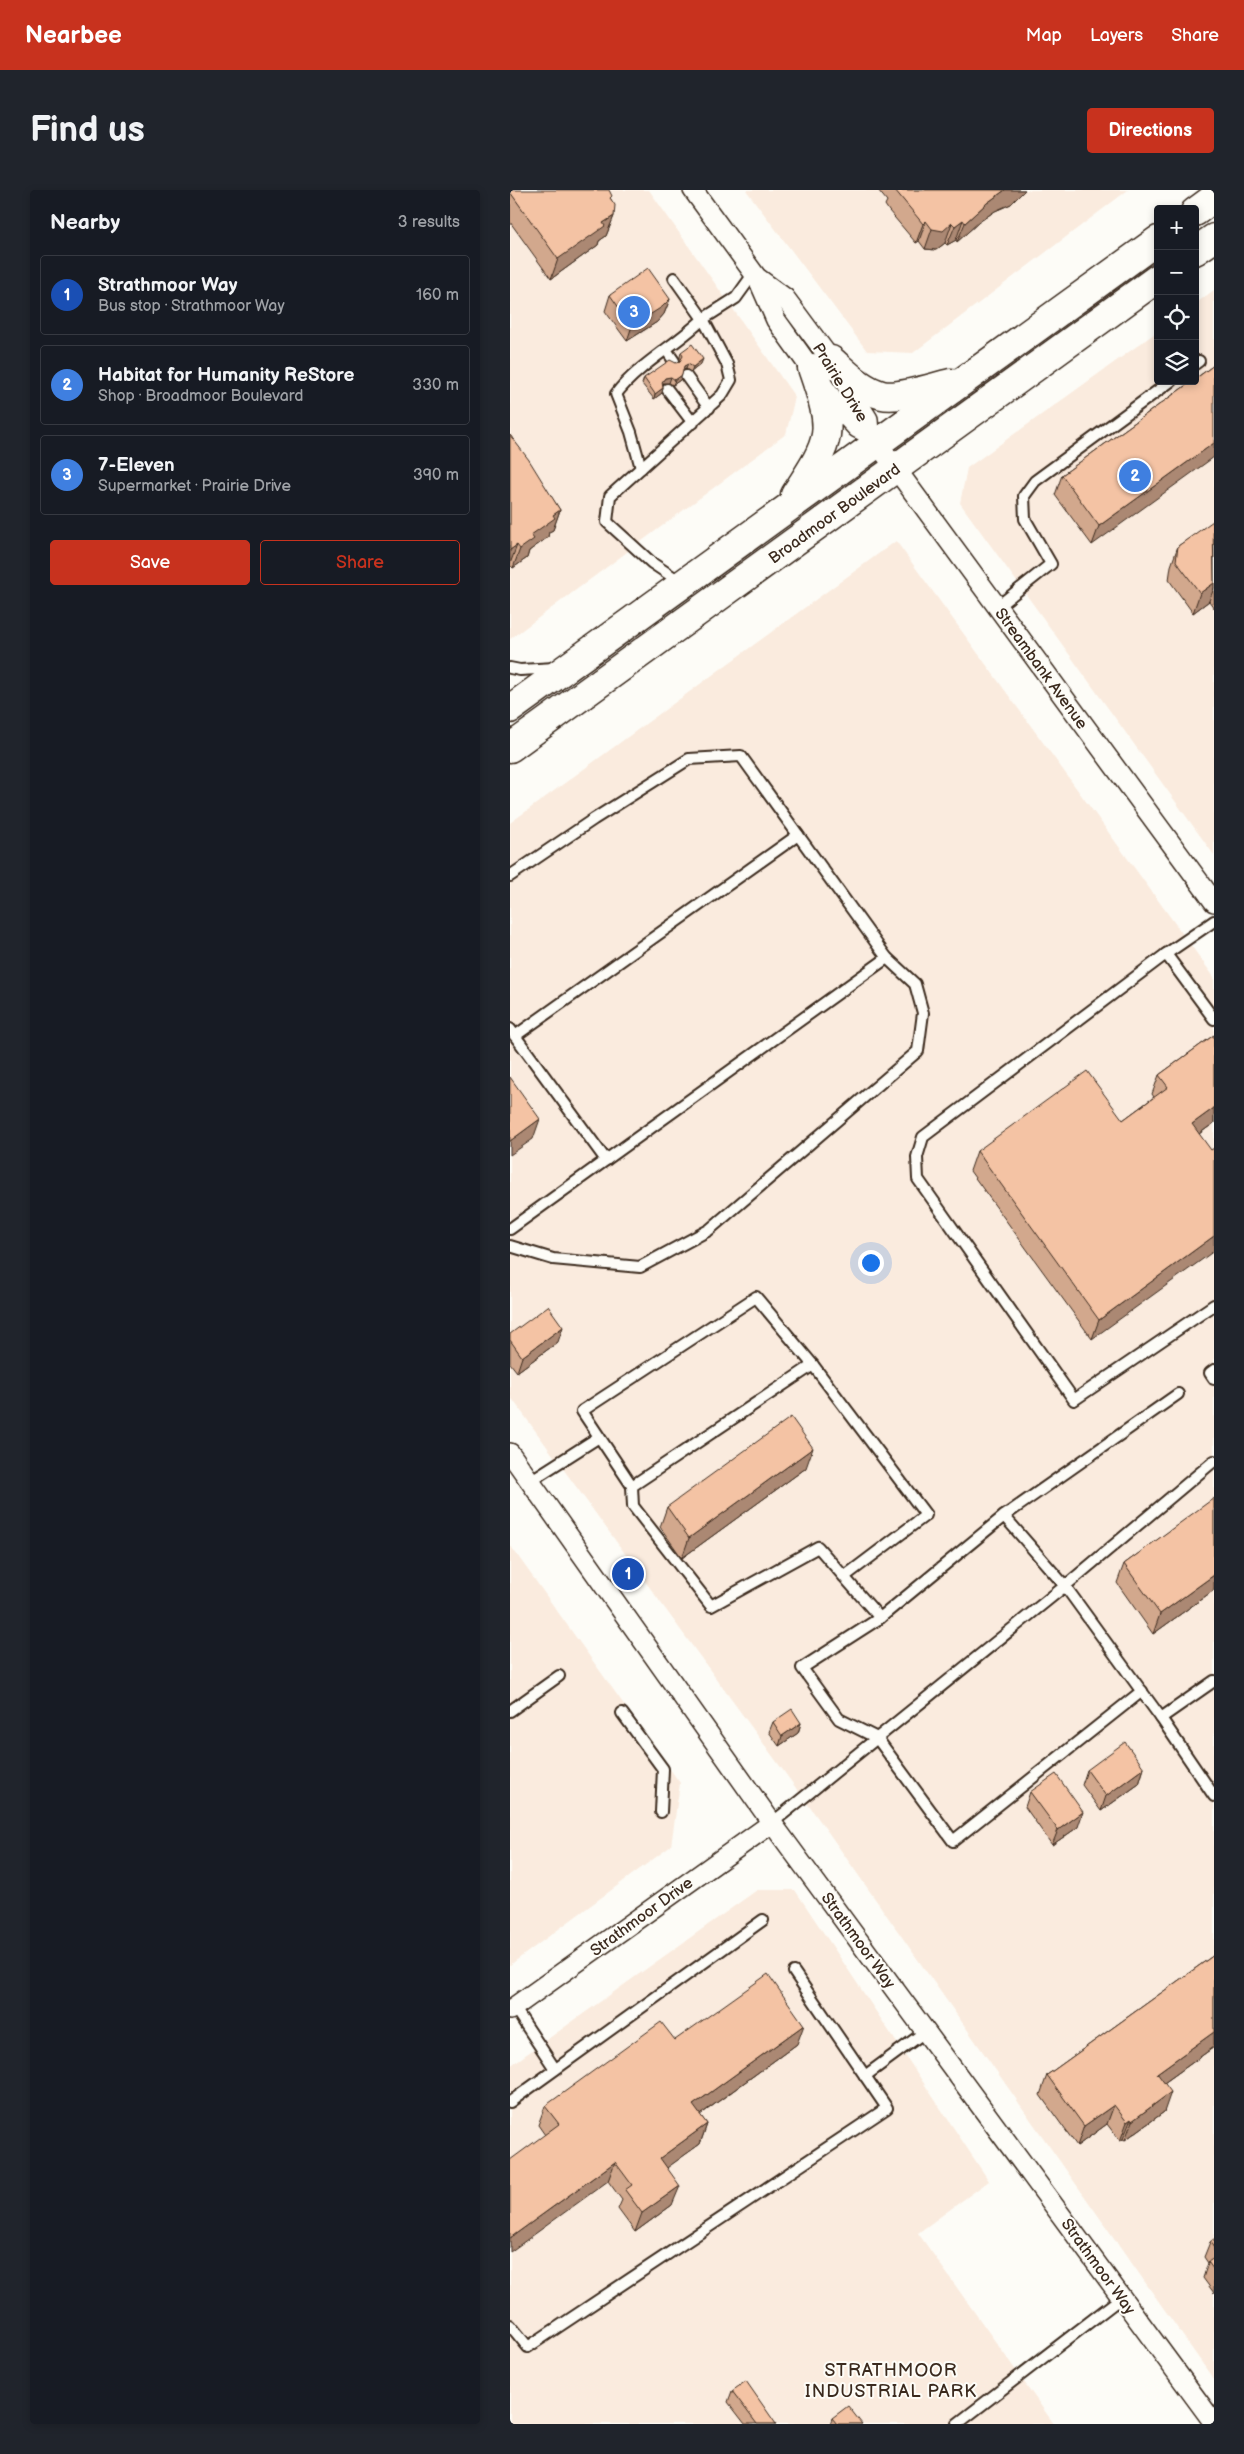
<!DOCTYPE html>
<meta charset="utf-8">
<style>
body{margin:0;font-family:"Balsamiq Sans",sans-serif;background:#20242c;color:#f1f3f6}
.controls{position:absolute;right:15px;top:15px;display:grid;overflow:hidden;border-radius:5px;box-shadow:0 2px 8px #0003}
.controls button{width:45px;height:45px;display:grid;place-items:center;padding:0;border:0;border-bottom:1px solid #363941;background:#171b24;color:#f1f3f6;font:25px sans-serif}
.you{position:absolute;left:360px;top:1072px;width:18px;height:18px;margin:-12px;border:4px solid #fff;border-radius:50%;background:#1a73e8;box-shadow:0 0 0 8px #1a73e833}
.badge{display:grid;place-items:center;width:32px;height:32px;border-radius:50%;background:#c8321e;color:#fff;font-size:16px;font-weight:700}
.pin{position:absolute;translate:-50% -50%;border:2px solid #fff;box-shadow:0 1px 5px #0006}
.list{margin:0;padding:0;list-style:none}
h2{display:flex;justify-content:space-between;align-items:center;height:65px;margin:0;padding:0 20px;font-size:21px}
h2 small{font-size:16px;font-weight:400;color:#9ea1a6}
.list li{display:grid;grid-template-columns:32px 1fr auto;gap:15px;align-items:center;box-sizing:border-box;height:80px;margin:0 10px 10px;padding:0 10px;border:1px solid #363941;border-radius:5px}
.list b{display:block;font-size:19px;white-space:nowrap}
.list p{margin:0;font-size:16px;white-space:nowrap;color:#9ea1a6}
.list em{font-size:16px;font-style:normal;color:#9ea1a6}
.actions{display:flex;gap:10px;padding:15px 20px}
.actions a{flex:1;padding:11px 0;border:1px solid #c8321e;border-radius:5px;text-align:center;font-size:18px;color:#c8321e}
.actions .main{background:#c8321e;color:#fff}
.icon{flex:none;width:28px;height:28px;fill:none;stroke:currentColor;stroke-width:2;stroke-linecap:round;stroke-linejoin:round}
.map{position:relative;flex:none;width:704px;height:2234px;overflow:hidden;border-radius:5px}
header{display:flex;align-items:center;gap:30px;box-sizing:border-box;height:70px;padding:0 25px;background:#c8321e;color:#fff}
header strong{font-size:24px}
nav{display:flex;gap:28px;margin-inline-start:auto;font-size:18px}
.intro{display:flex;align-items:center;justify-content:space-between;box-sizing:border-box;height:120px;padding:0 30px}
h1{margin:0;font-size:35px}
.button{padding:12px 22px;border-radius:5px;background:#c8321e;color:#fff;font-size:18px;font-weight:700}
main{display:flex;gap:30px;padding:0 30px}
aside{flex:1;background:#171b24;border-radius:5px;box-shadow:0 2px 8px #0003}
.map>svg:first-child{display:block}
.built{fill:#faebde}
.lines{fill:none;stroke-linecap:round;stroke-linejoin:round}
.service-casing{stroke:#3b2a1e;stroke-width:14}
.minor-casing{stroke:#3b2a1e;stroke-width:22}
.secondary-casing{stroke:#3b2a1e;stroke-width:31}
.service{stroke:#fdfcf7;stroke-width:10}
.minor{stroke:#fdfcf7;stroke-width:19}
.secondary{stroke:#fdfcf7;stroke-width:28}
.wall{fill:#d2a88d;stroke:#3b2a1e}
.shaded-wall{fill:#ab8873;stroke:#3b2a1e}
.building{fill:#f4c3a4;stroke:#3b2a1e}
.labels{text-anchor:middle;stroke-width:4;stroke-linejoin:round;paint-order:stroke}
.street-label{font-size:16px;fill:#3b2a1e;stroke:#fdfcf7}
.neighbourhood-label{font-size:18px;letter-spacing:1px;fill:#3b2a1e;stroke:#fdfcf7}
</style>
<header>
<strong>Nearbee</strong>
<nav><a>Map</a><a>Layers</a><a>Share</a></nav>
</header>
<div class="intro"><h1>Find us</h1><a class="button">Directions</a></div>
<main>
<aside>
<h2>Nearby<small>3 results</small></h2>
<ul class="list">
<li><span class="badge" style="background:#1a4fb4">1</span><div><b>Strathmoor Way</b><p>Bus stop · Strathmoor Way</p></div><em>160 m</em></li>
<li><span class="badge" style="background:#3f7fe0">2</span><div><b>Habitat for Humanity ReStore</b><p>Shop · Broadmoor Boulevard</p></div><em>330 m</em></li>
<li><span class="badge" style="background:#3f7fe0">3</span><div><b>7-Eleven</b><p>Supermarket · Prairie Drive</p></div><em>390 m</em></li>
</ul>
<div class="actions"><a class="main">Save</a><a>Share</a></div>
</aside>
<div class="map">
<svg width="704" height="2234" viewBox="0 0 704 2234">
<rect width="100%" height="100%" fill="#fdfcf7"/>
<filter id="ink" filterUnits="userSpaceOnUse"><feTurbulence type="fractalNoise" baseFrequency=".02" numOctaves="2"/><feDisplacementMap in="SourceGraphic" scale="10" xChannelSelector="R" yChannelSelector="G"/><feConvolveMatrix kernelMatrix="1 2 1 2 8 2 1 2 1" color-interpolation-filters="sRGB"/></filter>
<g filter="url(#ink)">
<!-- built -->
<g class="built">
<polygon points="0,0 139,0 285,207 276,244 0,449"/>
<polygon points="236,0 618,0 403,163 357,161"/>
<polygon points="704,100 704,665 450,313 457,278 648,141 648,191 685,191 685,114"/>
<polygon points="386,351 704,787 704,2190 318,1642 0,1206 0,633"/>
<polygon points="0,1355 170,1593 161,1656 0,1775"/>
<polygon points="247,1700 285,1700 479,1991 408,2043 544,2234 0,2234 0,1876"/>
</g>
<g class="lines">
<!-- service casing -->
<g class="service-casing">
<g id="service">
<polyline points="157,161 164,171"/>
<polyline points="685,174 689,171"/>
<polyline points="176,186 199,218"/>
<polyline points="157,199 183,233"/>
<path d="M131,278L121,242L106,204C128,175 166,155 193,129L164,88"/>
<polyline points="172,393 142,373 97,332 100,306 212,205 221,190 217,174 193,129 226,108 244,83"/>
<polyline points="487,417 541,374 515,329 514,306 525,291 661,191"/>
<polyline points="0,478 10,480 45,478"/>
<polyline points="0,686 84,629 179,569 231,566 377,768 405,794 413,823 408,861 199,1040 130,1077 43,1069 0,1056"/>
<polyline points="704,731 656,764 413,947 407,967 408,989 564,1210 704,1115"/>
<polyline points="656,764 704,829"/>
<polyline points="0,839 96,970"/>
<polyline points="5,846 288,645"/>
<polyline points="0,1039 377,768"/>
<polyline points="704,1180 700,1183 704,1189"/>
<polyline points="704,1271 555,1396 651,1528 704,1491"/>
<polyline points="20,1291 89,1247"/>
<polyline points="122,1296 72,1221 246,1107 303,1175"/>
<polyline points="494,1326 668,1204"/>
<polyline points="334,1387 416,1325 303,1175 122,1296 123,1316 201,1416 308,1357 370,1428"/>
<polyline points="0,1521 49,1486"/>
<polyline points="112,1523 153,1579 151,1622"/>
<polyline points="651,1528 704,1606"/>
<polyline points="262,1633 555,1396 494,1326 370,1428 292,1478 329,1529 367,1548 443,1651 632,1501"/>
<polyline points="4,1817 45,1879"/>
<polyline points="355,1886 416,1841"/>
<polyline points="0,1912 253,1730"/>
<polyline points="0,2135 18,2157 377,1918 284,1782"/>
<polyline points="447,2234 612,2107"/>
</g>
</g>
<!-- minor casing -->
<g class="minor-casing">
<g id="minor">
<polyline points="183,0 248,89 266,130 332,222 347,238 359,244 367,253 704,712"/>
<polyline points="249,89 275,108 321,170 358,229 359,244"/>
<polyline points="0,1263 262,1633 704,2233"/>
<polyline points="0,1820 262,1633"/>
</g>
</g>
<!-- secondary casing -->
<g class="secondary-casing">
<g id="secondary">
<polyline points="685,22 704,8"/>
<polyline points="685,61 704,48"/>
<path d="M321,170C336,183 352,200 372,205C389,209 423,197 441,193"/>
<path d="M285,305C322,248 325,244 302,178"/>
<polyline points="0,519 648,50"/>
<polyline points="0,558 648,88"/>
</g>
</g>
<!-- service -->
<use href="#service" class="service"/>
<!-- minor -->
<use href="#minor" class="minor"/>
<!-- secondary -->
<use href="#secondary" class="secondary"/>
</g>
<!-- wall -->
<g class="wall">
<polygon points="0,0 101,9 104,26 96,46 89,51 88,55 41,89 0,32"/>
<polygon points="368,0 515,0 501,14 485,21 469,32 447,52 446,50 437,55 435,53 426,60 415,59 409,51 406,53 379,21 375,15 377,11"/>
<polygon points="100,105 160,109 154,124 147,132 117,151 95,121"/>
<polygon points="171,162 191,174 181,182 176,179 173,180 170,190 163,195 159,193 153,193 153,198 152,203 144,209 132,194 134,188 170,171 170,167"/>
<polygon points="704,175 582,355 545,305 552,285"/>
<polygon points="0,245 50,320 43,340 39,342 38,347 19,361 17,368 3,378 0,375"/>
<polygon points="704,332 704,418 699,411 683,423 659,390 661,376 668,356"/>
<polygon points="704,845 704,933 689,944 582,1149 460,981 467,961 613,930 644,907 642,904 649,885"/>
<polygon points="0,1144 48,1152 7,1182 0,1173"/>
<polygon points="296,1278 172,1368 150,1337 157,1317"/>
<polygon points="704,1309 704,1400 643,1444 607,1393 614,1374"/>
<polygon points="263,1532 291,1533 288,1543 269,1556 259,1542"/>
<polygon points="634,1578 629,1594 591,1621 572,1595 577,1580"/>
<polygon points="520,1602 568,1637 542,1655 515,1617"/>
<polygon points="704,1765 704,1857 654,1893 654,1922 615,1950 613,1949 610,1951 597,1934 567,1956 530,1905 537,1885"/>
<polygon points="165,1850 287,1854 190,1925 197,1934 190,1954 156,1978 162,2015 125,2042 108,2019 112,2010 98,1991 35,1945 28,1935 35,1916"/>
<polygon points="704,2049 704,2103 693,2088 698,2073 694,2067 700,2052"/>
<polygon points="222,2201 266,2234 235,2234 218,2212"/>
<polygon points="322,2228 352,2234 320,2234"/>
</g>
<!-- shaded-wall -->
<g class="shaded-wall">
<polygon points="495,0 515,0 501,14 485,21 469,32 447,52 455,33 477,13"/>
<polygon points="104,26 96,46 89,51 88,55 41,89 48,69 93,33"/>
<polygon points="453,30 446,50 437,55 445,36"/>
<polygon points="416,31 409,51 406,53 413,34"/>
<polygon points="442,33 435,53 426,60 415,59 422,39"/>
<polygon points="160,109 154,124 147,132 117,151 122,136"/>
<polygon points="193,169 191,174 181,182 183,177"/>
<polygon points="178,174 176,179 172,181 174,176"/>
<polygon points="172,185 170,190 163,195 165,190"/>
<polygon points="161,187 159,193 153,193 151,197 152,192 155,188"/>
<polygon points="153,198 152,203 144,209 145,204"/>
<polygon points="704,253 704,267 582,355 589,336"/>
<polygon points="50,320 43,340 39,342 38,347 19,361 17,368 3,378 10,359 21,345 43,325"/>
<polygon points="7,355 0,374 0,360"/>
<polygon points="704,393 704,398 699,411 683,423 690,403"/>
<polygon points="704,918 704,933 675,954 682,934"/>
<polygon points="30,929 23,949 0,965 0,951"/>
<polygon points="704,1046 704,1061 582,1149 589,1130"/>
<polygon points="53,1137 48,1152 7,1182 12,1167"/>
<polygon points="303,1258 296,1278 172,1368 179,1348"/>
<polygon points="704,1385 704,1400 643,1444 650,1424"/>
<polygon points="291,1533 288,1543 269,1556 272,1546"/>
<polygon points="634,1578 629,1594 591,1621 596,1606"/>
<polygon points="573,1622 568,1637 542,1655 548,1640"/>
<polygon points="294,1835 287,1854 176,1935 183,1915"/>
<polygon points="704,1842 704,1857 640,1903 647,1883"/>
<polygon points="661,1902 654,1922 615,1950 622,1931"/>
<polygon points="604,1915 597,1934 567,1956 574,1936"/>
<polygon points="621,1929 613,1949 610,1951 617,1932"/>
<polygon points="197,1934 190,1954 143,1988 150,1968"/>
<polygon points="105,1972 98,1991 0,2062 0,2048"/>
<polygon points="170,1996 162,2015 125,2042 132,2023"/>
</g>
<!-- building -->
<g class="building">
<polygon points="0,0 99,0 102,6 100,8 105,15 104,26 93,33 95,36 48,69 0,2"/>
<polygon points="385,0 495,0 477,13 455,33 453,30 445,36 442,33 433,41 422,39 416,31 413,34"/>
<polygon points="138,78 160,109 152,117 122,136 100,105"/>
<polygon points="182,154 193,169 183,177 178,174 174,176 172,185 165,190 161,187 155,188 152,192 153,198 145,204 134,188 160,170 166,173 170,171 173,166 171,162"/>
<polygon points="704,175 704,253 589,336 552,285 682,191 685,191 685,189"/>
<polygon points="0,245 19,270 50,320 43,325 45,328 21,345 24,349 10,359 7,355 0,360"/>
<polygon points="703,331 704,393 690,403 666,371 668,356"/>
<polygon points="704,845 704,918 682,934 701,960 704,958 704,1046 589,1130 467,961 577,881 613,930 658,897 649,885"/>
<polygon points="0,887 30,929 0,951"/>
<polygon points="38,1116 53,1137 12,1167 0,1150 0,1144"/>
<polygon points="281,1227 303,1258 179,1348 157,1317"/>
<polygon points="704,1308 704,1385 650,1424 614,1374"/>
<polygon points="282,1519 291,1533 272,1546 263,1532"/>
<polygon points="615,1552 634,1578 596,1606 577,1580"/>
<polygon points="546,1584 573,1622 548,1640 520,1602"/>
<polygon points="704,1765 704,1842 647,1883 661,1902 622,1931 621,1929 617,1932 604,1915 574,1936 537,1885"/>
<polygon points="258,1784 294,1835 183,1915 197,1934 150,1968 170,1996 132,2023 115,2000 122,1995 105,1972 0,2048 0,1970 49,1934 35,1916 151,1832 165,1850"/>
<polygon points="704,2049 704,2058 700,2052"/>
<polygon points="704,2068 704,2080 698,2072"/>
<polygon points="236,2191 266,2234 247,2234 222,2201"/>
<polygon points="338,2216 352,2234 327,2234 322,2228"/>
</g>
</g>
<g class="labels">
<!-- street labels -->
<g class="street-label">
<text transform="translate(331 192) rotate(58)" y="6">Prairie Drive</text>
<text transform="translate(324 323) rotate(-36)" y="6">Broadmoor Boulevard</text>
<text transform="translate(532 478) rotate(54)" y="6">Streambank Avenue</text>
<text transform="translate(131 1726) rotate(-36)" y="6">Strathmoor Drive</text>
<text transform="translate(349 1750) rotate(54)" y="6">Strathmoor Way</text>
<text transform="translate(589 2076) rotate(54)" y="6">Strathmoor Way</text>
</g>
<!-- neighbourhood labels -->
<g class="neighbourhood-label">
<text x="381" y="2186">STRATHMOOR<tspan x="381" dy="21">INDUSTRIAL PARK</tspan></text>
</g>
</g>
</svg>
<div class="controls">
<button>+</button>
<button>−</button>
<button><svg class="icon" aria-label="locate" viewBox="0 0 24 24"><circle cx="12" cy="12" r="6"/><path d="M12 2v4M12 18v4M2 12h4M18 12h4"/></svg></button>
<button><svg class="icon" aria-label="layers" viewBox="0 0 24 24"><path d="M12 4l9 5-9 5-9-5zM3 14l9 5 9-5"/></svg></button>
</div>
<div class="you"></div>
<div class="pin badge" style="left:118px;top:1384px;background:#1a4fb4">1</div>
<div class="pin badge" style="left:625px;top:286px;background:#3f7fe0">2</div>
<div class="pin badge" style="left:124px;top:122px;background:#3f7fe0">3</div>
</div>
</main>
